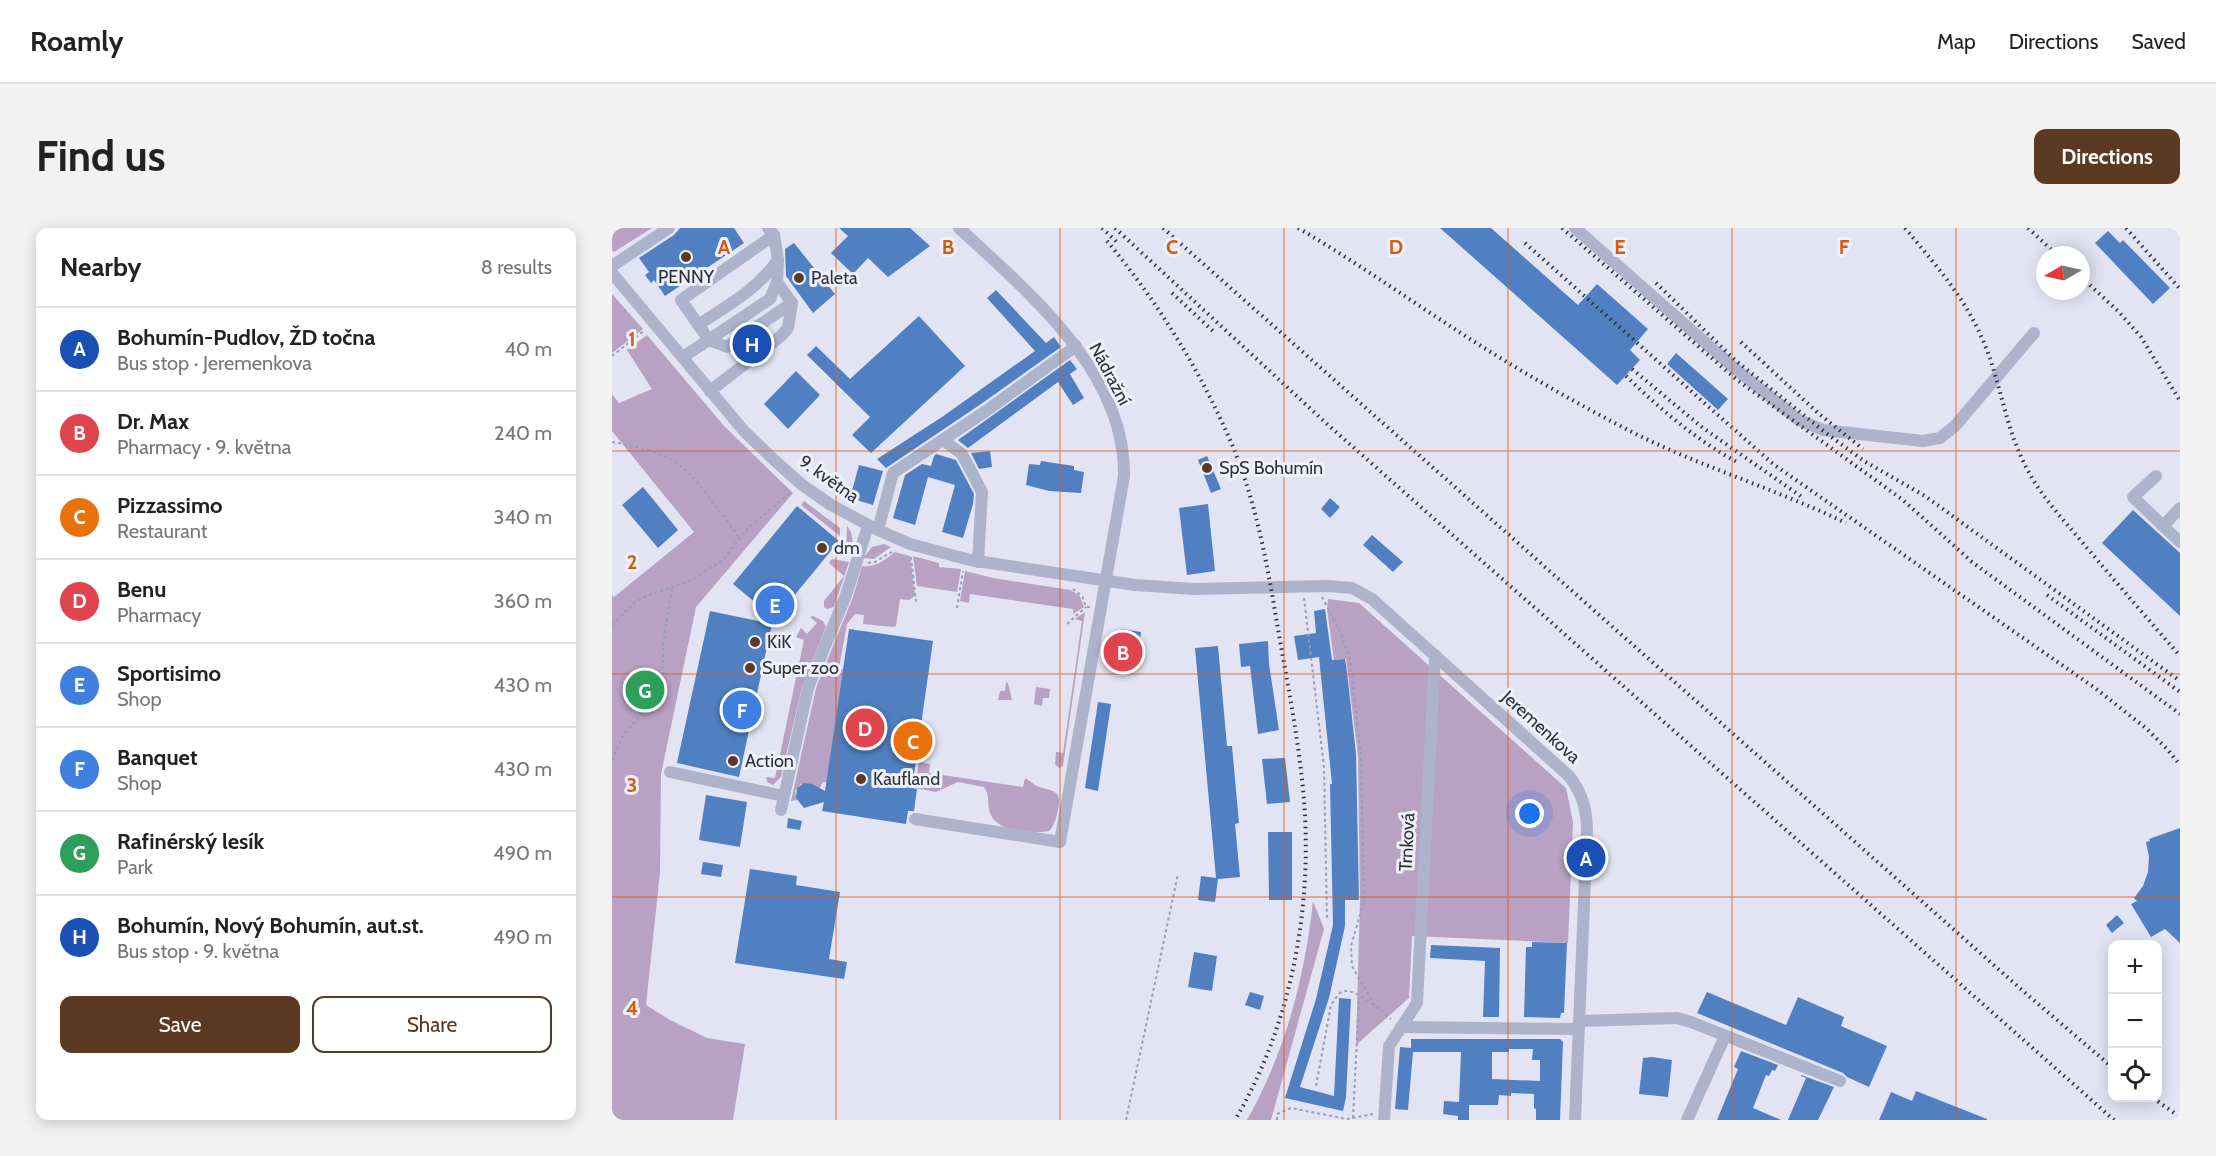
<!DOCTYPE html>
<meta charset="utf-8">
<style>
body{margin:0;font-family:Cabin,sans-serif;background:#f2f2f2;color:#222}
.controls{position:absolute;right:18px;bottom:18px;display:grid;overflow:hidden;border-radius:12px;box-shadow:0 3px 15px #0003}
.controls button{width:54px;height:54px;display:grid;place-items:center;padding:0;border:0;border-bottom:2px solid #e0e0e0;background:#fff;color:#222;font:30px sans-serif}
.compass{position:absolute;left:1424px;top:18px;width:54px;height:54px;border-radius:50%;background:#fff;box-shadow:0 3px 15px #0003;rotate:261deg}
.you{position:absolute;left:918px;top:586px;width:21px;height:21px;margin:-15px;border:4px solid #fff;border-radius:50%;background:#1a73e8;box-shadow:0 0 0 9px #1a73e833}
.badge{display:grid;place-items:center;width:39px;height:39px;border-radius:50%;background:#5b3922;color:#fff;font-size:20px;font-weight:700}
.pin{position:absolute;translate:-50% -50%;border:3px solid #fff;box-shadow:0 2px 6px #0006}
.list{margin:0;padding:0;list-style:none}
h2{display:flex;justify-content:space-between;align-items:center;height:78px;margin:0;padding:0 24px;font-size:26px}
h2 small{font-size:20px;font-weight:400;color:#767676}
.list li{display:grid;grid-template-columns:39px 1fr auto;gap:18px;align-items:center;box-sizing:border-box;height:84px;padding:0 24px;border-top:2px solid #e0e0e0}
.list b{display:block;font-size:22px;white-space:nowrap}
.list p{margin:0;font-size:20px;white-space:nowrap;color:#767676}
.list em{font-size:20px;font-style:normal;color:#767676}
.actions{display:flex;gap:12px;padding:18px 24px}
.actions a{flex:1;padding:14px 0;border:2px solid #5b3922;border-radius:12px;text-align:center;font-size:21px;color:#5b3922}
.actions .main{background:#5b3922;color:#fff}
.icon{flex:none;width:33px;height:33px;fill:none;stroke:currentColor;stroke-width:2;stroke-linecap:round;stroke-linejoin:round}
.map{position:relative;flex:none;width:1568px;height:892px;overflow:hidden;border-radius:12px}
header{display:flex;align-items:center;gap:36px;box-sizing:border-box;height:84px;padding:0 30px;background:#fff;border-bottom:2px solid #e0e0e0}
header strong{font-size:28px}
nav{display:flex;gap:33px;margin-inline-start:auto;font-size:21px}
.intro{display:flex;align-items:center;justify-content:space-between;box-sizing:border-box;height:144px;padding:0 36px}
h1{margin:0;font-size:42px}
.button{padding:15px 27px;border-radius:12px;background:#5b3922;color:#fff;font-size:21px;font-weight:700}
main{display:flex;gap:36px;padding:0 36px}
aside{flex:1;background:#fff;border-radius:12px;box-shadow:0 3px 15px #0003}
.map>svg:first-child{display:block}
.green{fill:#b8a1c2}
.building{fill:#5080c2;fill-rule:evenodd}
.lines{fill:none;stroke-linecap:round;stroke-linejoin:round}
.path{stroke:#979fb7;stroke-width:2;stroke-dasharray:3 3;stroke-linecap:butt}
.minor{stroke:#adb3cb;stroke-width:12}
.rail{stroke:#2c313a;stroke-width:4;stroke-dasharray:1.5 4.5;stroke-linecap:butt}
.grid{fill:none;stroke:#df570e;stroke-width:1.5;stroke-opacity:0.55}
.poi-dot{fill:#5b3922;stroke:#eef0fa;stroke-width:2}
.labels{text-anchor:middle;stroke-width:6;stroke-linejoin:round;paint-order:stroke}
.poi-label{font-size:18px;fill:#2c313a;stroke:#eef0fa;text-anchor:start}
.street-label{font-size:18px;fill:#2c313a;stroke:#eef0fa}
.grid-label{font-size:20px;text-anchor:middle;font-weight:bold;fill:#df570e;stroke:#eef0fa;stroke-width:6;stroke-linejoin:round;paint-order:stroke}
</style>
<header>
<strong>Roamly</strong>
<nav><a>Map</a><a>Directions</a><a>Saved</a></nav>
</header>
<div class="intro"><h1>Find us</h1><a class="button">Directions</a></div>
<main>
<aside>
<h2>Nearby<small>8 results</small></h2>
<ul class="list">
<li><span class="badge" style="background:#1a4fb4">A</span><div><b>Bohumín-Pudlov, ŽD točna</b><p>Bus stop · Jeremenkova</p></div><em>40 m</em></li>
<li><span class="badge" style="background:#e0444e">B</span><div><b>Dr. Max</b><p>Pharmacy · 9. května</p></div><em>240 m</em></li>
<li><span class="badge" style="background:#e8710a">C</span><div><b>Pizzassimo</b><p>Restaurant</p></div><em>340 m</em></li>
<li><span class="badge" style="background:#e0444e">D</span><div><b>Benu</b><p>Pharmacy</p></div><em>360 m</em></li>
<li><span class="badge" style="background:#3f7fe0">E</span><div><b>Sportisimo</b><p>Shop</p></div><em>430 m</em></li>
<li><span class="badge" style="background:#3f7fe0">F</span><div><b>Banquet</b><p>Shop</p></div><em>430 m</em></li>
<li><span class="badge" style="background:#2e9e5b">G</span><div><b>Rafinérský lesík</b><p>Park</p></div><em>490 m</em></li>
<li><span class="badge" style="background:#1a4fb4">H</span><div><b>Bohumín, Nový Bohumín, aut.st.</b><p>Bus stop · 9. května</p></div><em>490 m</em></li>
</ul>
<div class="actions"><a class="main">Save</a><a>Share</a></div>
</aside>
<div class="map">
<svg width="1568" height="892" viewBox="0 0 1568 892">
<rect width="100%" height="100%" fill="#e2e4f3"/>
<!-- green -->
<g class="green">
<polygon points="0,0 40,0 2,24 0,22"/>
<polygon points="0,66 31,101 0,125"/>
<polygon points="35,107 113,199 181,265 84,379 49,546 48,644 34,777 58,792 95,810 133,816 121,892 0,892 0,367 2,369 82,304 0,203 0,166 7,175 40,161 15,122"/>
<polygon points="192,273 228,300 228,308 189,277"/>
<path d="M235,298C242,306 241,316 239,327L234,325Z"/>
<polygon points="272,316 279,319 262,331 251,330 260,319"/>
<path d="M283,324L298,328L303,368L297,372L288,371L284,398L281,399L251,396L252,387L243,386L235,396L227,440L231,441L215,554H211L206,563L200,556H189L183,563L185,572L179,573L204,460L241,369L250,338C264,340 272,332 283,324Z"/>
<polygon points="301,328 327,335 327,339 349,341 345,364 305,358"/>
<polygon points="220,331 237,334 222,379 215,381 212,379 212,373 232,348 217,335"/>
<polygon points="353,343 381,350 458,362 467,367 472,379 461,386 461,381 358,366 357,375 348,373"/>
<polygon points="716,371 747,375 954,560 961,594 956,715 800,708 797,770 744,817 748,672 746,528 734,431 722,432 715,381"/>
<polygon points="473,384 451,538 447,540 443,536 444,524 451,525 470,393 463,391"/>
<polygon points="201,388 211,393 214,399 190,459 169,549 161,557 155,554 154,549 163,550 192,412 184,409 189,400 195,406 205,395 198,389"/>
<polygon points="394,454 396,455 400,472 386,472 388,463 393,463"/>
<polygon points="424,459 438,461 437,470 431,470 430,478 422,476"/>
<path d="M307,534L318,536L317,545L411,559L413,550C417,552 421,556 425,558C439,564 451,560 446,582C444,590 443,597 437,603C421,606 386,604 379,587C374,577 379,569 372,559L346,554L324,564L303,560Z"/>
<path d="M701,673L712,701L659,892H635C673,825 693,749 701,673Z"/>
</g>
<!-- building -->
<g class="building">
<polygon points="68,0 122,0 132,15 53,68 42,52 39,55 33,47 37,44 27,30 62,7"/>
<polygon points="227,0 298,0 318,18 276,49 256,30 241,46 219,25 236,8"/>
<polygon points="828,0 879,0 966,77 985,56 1036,101 1018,122 1028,132 1005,157"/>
<polygon points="1496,3 1508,15 1511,12 1558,60 1541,76 1483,15"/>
<polygon points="182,15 223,66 201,85 174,48 173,21"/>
<polygon points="384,62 434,115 442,109 449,119 369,176 274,240 265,231 330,189 423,123 375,70"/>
<polygon points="307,88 353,138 259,225 240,207 258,189 195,127 204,118 238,151"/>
<polygon points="1064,125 1116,171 1106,182 1055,136"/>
<polygon points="458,132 465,141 458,146 472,170 461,177 446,154 356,220 347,213 346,212"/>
<polygon points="184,143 208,167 176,201 152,176"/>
<polygon points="378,223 380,239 367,241 359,225"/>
<polygon points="324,226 344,232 362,266 361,276 351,310 330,304 343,257 316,249 303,297 281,290 293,247 310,236 319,238 322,228"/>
<polygon points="595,228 609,261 599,265 586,232"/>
<polygon points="429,233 462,238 462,242 472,244 469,265 437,263 414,257 417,236 428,237"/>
<polygon points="247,237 271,243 261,277 238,270"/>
<polygon points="31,259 66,302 46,320 10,277"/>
<polygon points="718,270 728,279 718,290 709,281"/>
<polygon points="596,276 603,343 575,347 567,280"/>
<polygon points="185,278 227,313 163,391 121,356"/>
<polygon points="1521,282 1568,325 1568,388 1490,315"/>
<polygon points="760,307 791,334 781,344 751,317"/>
<polygon points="713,381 720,432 733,431 735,444 744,526 747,672 733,672 733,698 717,770 688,859 722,868 727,770 739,771 734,869 731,883 673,870 704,771 721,697 718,556 720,556 707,429 686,432 682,408 704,405 702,383"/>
<polygon points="98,383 160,396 127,549 65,535"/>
<polygon points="237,401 321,413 300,560 305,561 302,583 296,583 294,596 210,583 212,574 192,580 184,570 185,560 192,555 200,556 213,563"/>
<polygon points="509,401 529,404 524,438 494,433 497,415 507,416"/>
<polygon points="656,413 657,436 667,502 646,506 638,438 629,439 627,416"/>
<polygon points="606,418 615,518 620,518 627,595 623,596 628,649 606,651 603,674 586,672 589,648 604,650 583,420"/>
<polygon points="486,474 499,476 486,563 473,560"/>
<polygon points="673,530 678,574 655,576 650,531"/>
<polygon points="94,567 135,574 128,619 87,612"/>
<polygon points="176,590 190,593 188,602 175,600"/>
<polygon points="1568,600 1568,715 1553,701 1539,709 1519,676 1525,673 1522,670 1531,658 1536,644 1537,629 1534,614 1538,613 1537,611"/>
<polygon points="656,604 680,604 680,672 657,672"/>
<polygon points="91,634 111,637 109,649 89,646"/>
<polygon points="138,641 185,648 184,657 228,664 217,731 235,734 232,751 123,735"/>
<polygon points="1505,687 1512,695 1500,705 1494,697"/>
<polygon points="920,714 955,715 952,785 949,785 948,790 912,789 914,719 920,719"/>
<polygon points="819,717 888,720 887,789 871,789 873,733 818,730"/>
<polygon points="582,724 605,728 600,763 576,759"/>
<polygon points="638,764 652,768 648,782 633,777"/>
<polygon points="1095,764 1174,797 1186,769 1232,789 1229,798 1275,818 1257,859 1235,849 1231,845 1085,785"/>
<path d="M799,811H948L951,814L948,892H924V881L922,880V866L899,865V868L887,867L886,877H857V892H846V888L831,886L832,873L847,874L849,824H801L796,882L783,881L788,819L799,820ZM897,821H921L920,832H928V853L880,851V824H897Z"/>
<polygon points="1129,823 1166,837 1163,843 1160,842 1157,848 1154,847 1141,880 1169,892 1105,892 1126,841 1122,839"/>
<polygon points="1040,829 1060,832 1056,869 1027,866 1031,830"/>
<polygon points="1189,847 1222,859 1206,892 1176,892 1194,850 1189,848"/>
<polygon points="1304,863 1375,891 1375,892 1267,892 1279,864 1300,873"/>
</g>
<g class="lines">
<!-- path -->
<g class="path">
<polyline points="0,128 33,102"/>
<path d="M0,214C22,218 44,222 63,234C87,250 109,287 128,310"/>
<polyline points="299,329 304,374"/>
<polyline points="256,335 263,334 283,322"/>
<polyline points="461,361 470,368 474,379 478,379"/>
<polyline points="710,369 729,405 738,432 749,528 752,673 739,718 740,738 763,778"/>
<polyline points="692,370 712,539 715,692"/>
<polyline points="345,380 351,343"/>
<polyline points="455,396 474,379"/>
<polyline points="0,397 23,374 39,366 78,353 111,332 135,301 179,264"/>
<polyline points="0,532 11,507 46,469 51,456 51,414 60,361"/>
<path d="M704,858L719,777C723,772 726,764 733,763C744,761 771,784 779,791"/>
<polyline points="741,890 747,770"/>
<polyline points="514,892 566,646"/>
<polyline points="665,892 665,886 679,880 735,891 761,886"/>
</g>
<!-- minor -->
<g class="minor">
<polyline points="963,0 1120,138 1187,192 1211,202 1311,213 1328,210 1343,198 1422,105"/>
<polyline points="162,7 69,72 97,112 115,119 180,75"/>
<polyline points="0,38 57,0"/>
<path d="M0,45L132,203L161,231L189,256L219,277L266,302L298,316L358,332L523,357L582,361L715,358L740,360L760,371L957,548C970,565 975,581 975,603L963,892"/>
<path d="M86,97C115,78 146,61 166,32"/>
<polyline points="71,129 158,71 165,54 166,32 162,7 156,0"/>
<polyline points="98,163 169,108 176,100 180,75 165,54"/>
<polyline points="331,212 350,226 370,264 366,334"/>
<polyline points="1544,248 1521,269 1551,298"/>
<polyline points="1568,280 1551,298 1568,314"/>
<polyline points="266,302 281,245 374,183 464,118"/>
<polyline points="58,544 172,568"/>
<polyline points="169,582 196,460 234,367 256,298"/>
<path d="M303,591L448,614L512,248C514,144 416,64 347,0"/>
<polyline points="968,793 1065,790 1079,794 1228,853"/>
<polyline points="789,799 967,801"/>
<polyline points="772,892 777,818 805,775 823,427"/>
<polyline points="1075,892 1113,808"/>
</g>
<!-- rail -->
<g class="rail">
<polyline points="490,0 507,16"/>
<polyline points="503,0 715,196 1502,892"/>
<polyline points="551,0 1411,763 1500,839"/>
<path d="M686,0C736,29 783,62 832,94C892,134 956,171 1020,204C1089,239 1164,261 1234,295"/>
<polyline points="950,0 1125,152 1291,272 1360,334 1568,486"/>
<path d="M1293,0C1321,34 1351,67 1369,108C1388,149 1392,196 1413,237C1427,266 1449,289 1470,314C1502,352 1535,390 1568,428"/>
<polyline points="1416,0 1445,27"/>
<polyline points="1514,0 1568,61"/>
<path d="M495,13C544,72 587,140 618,212C645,274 656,341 667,407C676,458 686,509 691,561C702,673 681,794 623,892"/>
<polyline points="913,15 1161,236 1483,460 1535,501 1556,522 1568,537"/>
<polyline points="1469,49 1507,84 1529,109 1568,173"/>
<polyline points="1044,55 1123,132 1214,205 1252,233 1313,268 1568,453"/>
<polyline points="560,65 602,104"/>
<polyline points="1129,114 1206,185 1251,221"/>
<polyline points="1020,141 1091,200 1190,269"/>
<path d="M1014,148C1047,180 1084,212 1125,234"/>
<polyline points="1435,367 1568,464"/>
<polyline points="1541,870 1568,889"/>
</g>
</g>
<!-- grid -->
<path class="grid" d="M224,0V892M448,0V892M672,0V892M896,0V892M1120,0V892M1344,0V892M0,223H1568M0,446H1568M0,669H1568"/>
<!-- markers -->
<g class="poi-dot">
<circle cx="74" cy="29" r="6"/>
<circle cx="187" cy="50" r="6"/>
<circle cx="595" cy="240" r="6"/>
<circle cx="210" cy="320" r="6"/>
<circle cx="143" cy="414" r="6"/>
<circle cx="138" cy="440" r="6"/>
<circle cx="121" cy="533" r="6"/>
<circle cx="249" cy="551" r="6"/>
</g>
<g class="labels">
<!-- poi labels -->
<g class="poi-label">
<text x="74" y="55" text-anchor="middle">PENNY</text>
<text x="199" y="56">Paleta</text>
<text x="607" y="246">SpS Bohumín</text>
<text x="222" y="326">dm</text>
<text x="155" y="420">KiK</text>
<text x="150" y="446">Super zoo</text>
<text x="133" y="539">Action</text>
<text x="261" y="557">Kaufland</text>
</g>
<!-- street labels -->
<g class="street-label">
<text transform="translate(498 146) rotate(62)" y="6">Nádražní</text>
<text transform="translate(217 251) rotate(35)" y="6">9. května</text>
<text transform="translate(929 499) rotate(42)" y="6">Jeremenkova</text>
<text transform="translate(795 614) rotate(-87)" y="6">Trnková</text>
</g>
</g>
<g class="grid-label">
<text x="112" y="26">A</text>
<text x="336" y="26">B</text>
<text x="560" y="26">C</text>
<text x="784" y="26">D</text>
<text x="1008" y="26">E</text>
<text x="1232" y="26">F</text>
<text x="20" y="118">1</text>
<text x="20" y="341">2</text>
<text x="20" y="564">3</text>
<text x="20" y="787">4</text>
</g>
</svg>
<div class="controls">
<button>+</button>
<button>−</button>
<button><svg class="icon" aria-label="locate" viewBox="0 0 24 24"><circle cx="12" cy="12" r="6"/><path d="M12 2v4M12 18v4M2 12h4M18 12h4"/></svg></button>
</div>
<svg class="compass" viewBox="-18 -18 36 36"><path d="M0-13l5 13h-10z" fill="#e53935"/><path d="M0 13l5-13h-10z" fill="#767676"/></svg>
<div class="you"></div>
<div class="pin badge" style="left:974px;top:630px;background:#1a4fb4">A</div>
<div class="pin badge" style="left:511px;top:424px;background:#e0444e">B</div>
<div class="pin badge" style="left:301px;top:513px;background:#e8710a">C</div>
<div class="pin badge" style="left:253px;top:500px;background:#e0444e">D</div>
<div class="pin badge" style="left:163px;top:377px;background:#3f7fe0">E</div>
<div class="pin badge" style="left:130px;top:482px;background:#3f7fe0">F</div>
<div class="pin badge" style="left:33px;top:462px;background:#2e9e5b">G</div>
<div class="pin badge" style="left:140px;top:116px;background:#1a4fb4">H</div>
</div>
</main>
